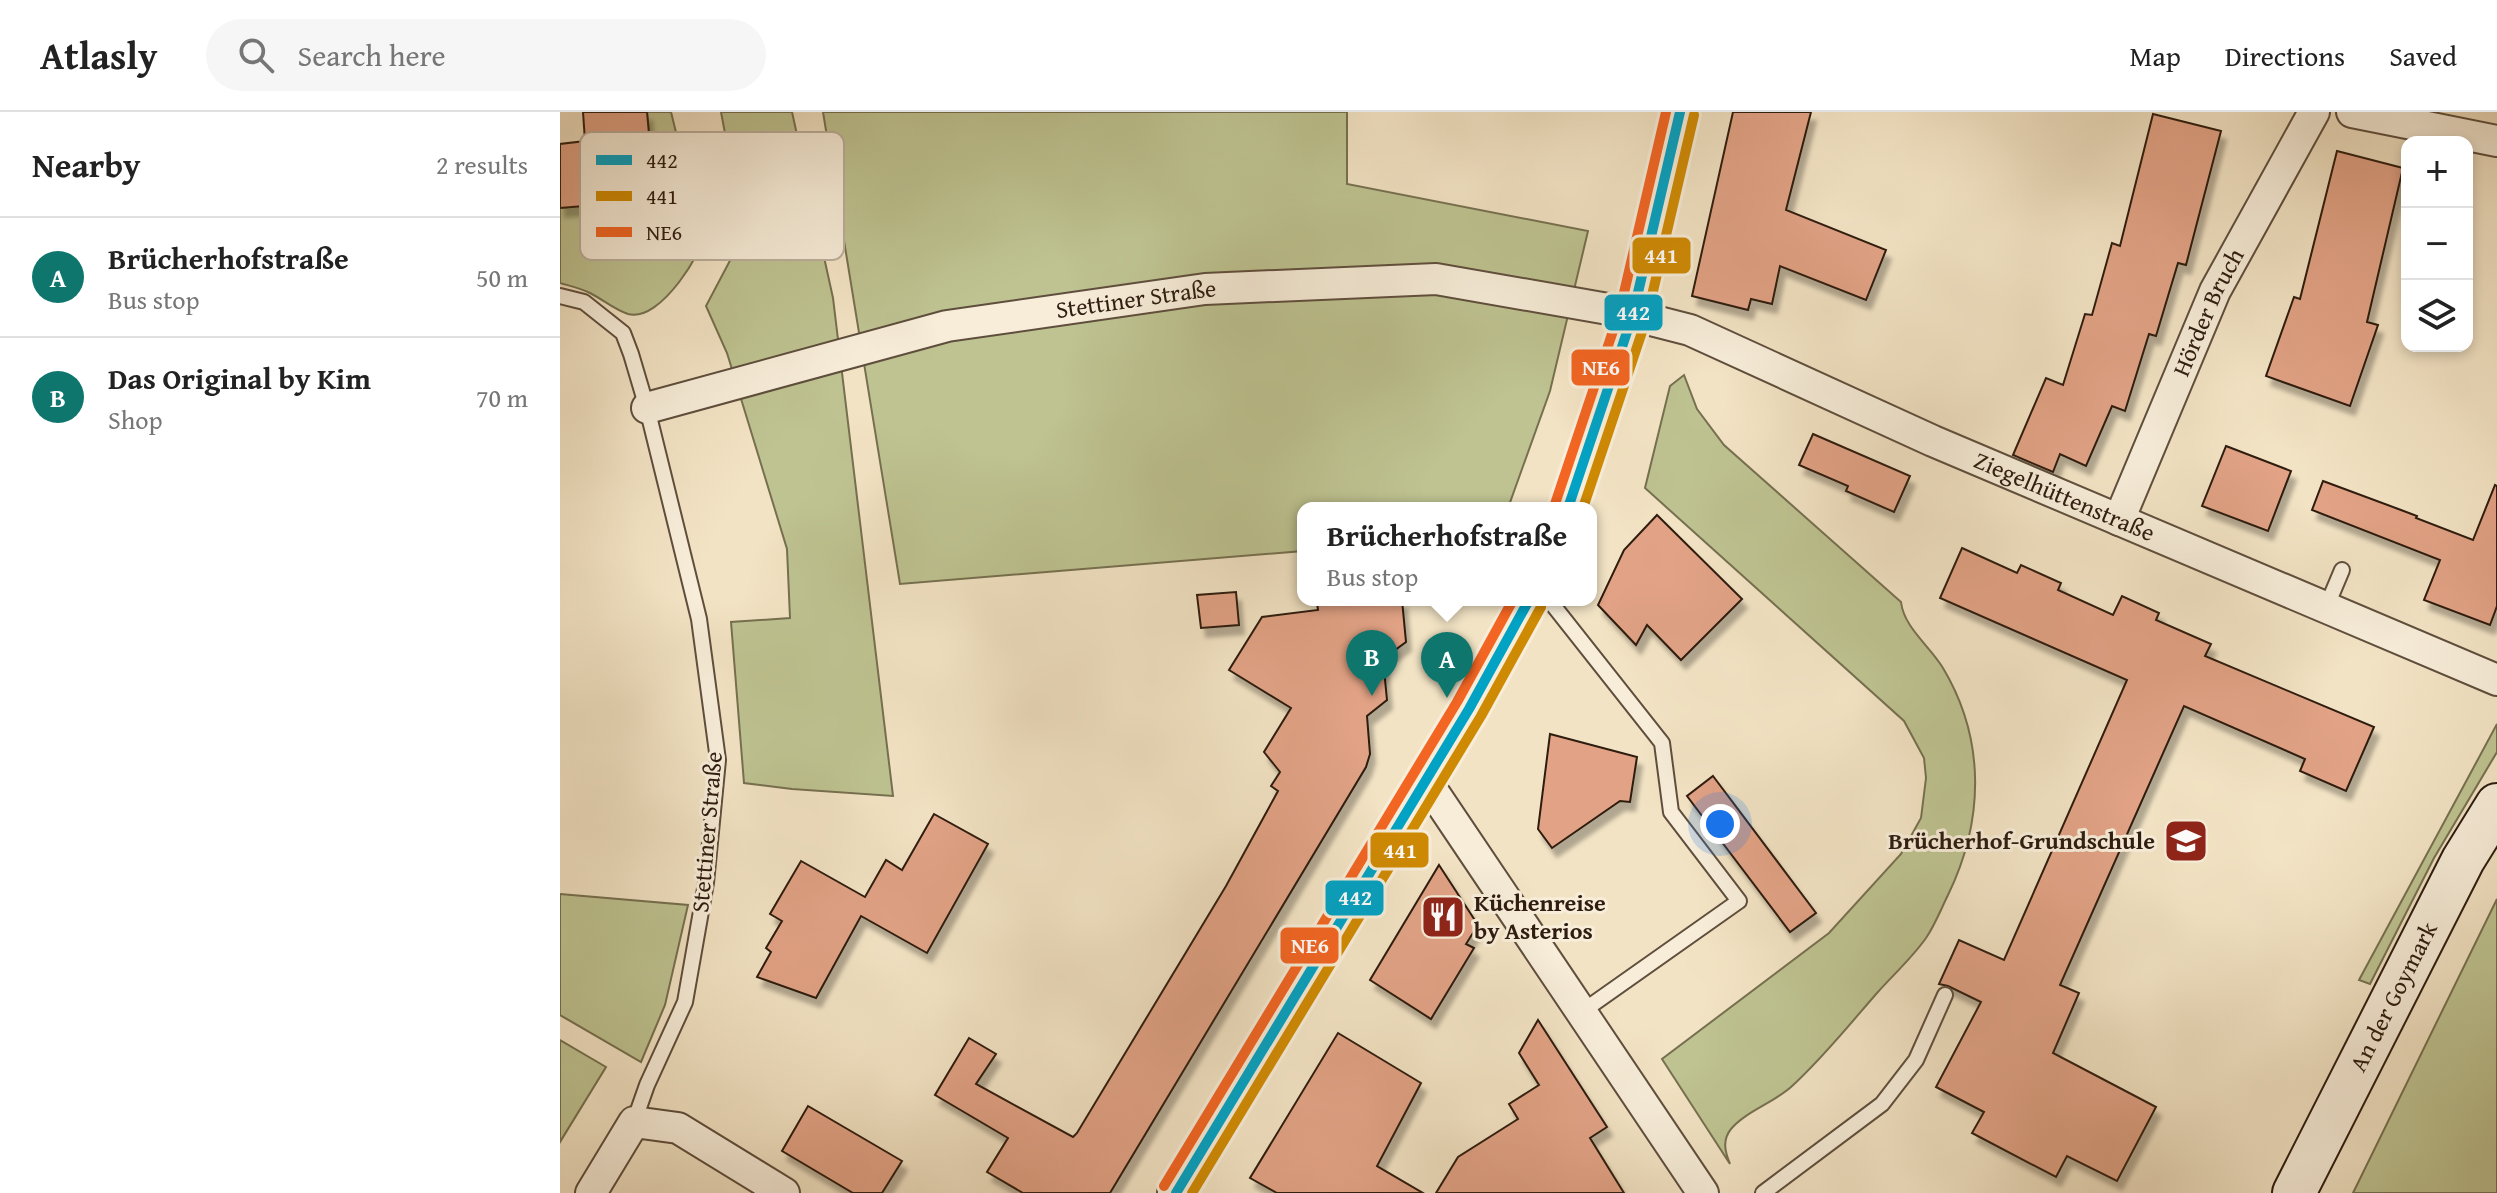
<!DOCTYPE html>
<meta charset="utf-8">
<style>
body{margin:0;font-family:"Gentium Book Plus",serif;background:#f6f6f6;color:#222}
.controls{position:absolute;right:24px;top:24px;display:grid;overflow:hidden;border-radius:16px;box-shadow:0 4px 12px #0003}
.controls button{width:72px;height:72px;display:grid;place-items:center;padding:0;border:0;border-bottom:2px solid #e0e0e0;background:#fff;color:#222;font:40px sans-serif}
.you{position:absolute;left:1160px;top:712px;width:28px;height:28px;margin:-20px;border:6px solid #fff;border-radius:50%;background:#1a73e8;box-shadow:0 0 0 12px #1a73e833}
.badge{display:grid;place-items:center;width:52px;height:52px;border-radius:50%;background:#0f766e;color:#fff;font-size:26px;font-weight:700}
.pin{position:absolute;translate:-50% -66px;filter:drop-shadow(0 2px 4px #0008)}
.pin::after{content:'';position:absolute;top:42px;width:28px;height:24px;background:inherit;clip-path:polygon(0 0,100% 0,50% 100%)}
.popup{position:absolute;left:737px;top:390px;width:300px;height:104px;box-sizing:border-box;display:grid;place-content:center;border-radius:16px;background:#fff;filter:drop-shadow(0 2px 6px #0005);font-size:26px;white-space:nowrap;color:#767676}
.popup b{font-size:30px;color:#222}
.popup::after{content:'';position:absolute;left:50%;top:100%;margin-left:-16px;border:16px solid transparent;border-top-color:#fff}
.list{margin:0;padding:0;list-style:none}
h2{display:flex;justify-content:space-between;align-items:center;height:104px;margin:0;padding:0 32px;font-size:34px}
h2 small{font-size:26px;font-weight:400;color:#767676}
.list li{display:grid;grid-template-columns:52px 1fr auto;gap:24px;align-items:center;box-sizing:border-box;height:120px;padding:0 32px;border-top:2px solid #e0e0e0}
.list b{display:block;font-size:30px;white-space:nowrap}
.list p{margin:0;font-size:26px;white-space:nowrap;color:#767676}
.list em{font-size:26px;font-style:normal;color:#767676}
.icon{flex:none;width:44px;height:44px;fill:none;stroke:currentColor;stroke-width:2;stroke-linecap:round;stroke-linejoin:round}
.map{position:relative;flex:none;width:1937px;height:1081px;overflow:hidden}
header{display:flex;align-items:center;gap:48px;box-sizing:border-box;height:112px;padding:0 40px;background:#fff;border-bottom:2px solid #e0e0e0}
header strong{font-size:38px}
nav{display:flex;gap:44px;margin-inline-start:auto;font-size:28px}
.search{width:560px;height:72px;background:#f6f6f6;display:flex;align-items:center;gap:20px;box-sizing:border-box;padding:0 28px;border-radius:44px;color:#767676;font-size:30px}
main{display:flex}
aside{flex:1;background:#fff}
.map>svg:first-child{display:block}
.green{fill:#bec391;stroke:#767050;stroke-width:2}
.building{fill:#e1a285;stroke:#2e1c10;stroke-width:2;filter:url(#shadow)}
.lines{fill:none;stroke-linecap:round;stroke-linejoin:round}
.service-casing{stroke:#5f4e3d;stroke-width:18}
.minor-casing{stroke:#5f4e3d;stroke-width:34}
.tertiary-casing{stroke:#5f4e3d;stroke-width:40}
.secondary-casing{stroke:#2e1c10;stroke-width:46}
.service{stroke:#f7edd9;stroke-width:14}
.minor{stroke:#f7edd9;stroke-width:30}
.tertiary{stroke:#f7edd9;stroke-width:36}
.secondary{stroke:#f7edd9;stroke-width:42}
.bus-1-casing{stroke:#f7edd9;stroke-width:16}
.bus-2-casing{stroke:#f7edd9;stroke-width:16}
.bus-3-casing{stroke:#f7edd9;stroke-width:16}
.bus-1{stroke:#02a2c4;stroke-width:10}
.bus-2{stroke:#cf8a03;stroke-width:10}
.bus-3{stroke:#f26522;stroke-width:10}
.labels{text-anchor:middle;stroke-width:6;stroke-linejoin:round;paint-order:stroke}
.street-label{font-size:24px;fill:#2e1c10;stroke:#f7edd9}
.poi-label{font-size:24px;font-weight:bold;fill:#2e1c10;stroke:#f7edd9;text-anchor:end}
.key{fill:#f7edd9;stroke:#bbae9d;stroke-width:2}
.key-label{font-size:22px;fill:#2e1c10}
.line-badge{stroke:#f7edd9;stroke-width:3}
.badge-label{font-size:22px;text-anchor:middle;font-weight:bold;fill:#fff}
</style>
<header>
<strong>Atlasly</strong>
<div class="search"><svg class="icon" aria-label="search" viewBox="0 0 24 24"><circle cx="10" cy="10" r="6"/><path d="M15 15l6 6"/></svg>Search here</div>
<nav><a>Map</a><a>Directions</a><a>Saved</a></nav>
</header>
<main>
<aside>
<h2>Nearby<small>2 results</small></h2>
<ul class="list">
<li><span class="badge">A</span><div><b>Brücherhofstraße</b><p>Bus stop</p></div><em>50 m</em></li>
<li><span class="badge">B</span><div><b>Das Original by Kim</b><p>Shop</p></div><em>70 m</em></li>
</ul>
</aside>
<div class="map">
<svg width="1937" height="1081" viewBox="0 0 1937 1081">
<defs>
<filter id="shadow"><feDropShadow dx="5" dy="9" stdDeviation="2" flood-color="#0004"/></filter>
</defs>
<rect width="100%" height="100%" fill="#f2e3c4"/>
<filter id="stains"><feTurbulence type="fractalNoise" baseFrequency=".0025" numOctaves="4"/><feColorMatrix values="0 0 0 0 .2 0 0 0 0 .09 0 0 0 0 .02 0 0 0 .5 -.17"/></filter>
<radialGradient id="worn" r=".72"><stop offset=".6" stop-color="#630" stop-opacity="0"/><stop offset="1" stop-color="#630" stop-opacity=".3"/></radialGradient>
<!-- green -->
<g class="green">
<path d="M87,0H111L129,73L147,68C151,82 153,96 150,111C144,138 101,211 68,202C55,198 42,187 30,181C20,176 10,174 0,171V96L95,87Z"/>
<polygon points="161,0 232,0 273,186 333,684 232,677 184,671 171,510 230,506 227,437 167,241 146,194 184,122"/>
<polygon points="263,0 787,0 787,72 1028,119 990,279 948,396 743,396 743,439 340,472"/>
<path d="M1124,263L1137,297L1164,333L1341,490C1344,516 1370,534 1383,556C1426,628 1424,709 1388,783C1381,797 1375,813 1366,826C1352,846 1333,863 1317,881C1289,913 1262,947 1231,975C1213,991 1185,1000 1171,1017C1162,1028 1165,1040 1170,1052L1102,947L1269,821L1341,742L1361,706L1366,666L1364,646L1344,609L1085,376L1110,274Z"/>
<polygon points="1937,612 1937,640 1874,746 1810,872 1799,868"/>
<polygon points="0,782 128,793 105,893 81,950 0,903"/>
<polygon points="1937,787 1937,1081 1793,1081"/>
<polygon points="0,928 46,955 0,1030"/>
</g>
<!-- building -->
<g class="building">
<polygon points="23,0 87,0 95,88 0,96 0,32 25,29"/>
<polygon points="1173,0 1251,0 1226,98 1326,138 1306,188 1220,154 1212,192 1191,187 1188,198 1132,184"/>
<polygon points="1593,2 1661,19 1626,153 1618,151 1596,224 1589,222 1565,299 1552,294 1526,354 1500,342 1493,360 1453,343 1486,266 1503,273 1525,202 1532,203 1552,131 1560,134"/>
<polygon points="1777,39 1843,56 1807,210 1818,213 1790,294 1706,264 1734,185 1740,187"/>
<polygon points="1253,322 1350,364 1334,400 1286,379 1288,374 1239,353"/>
<polygon points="1666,334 1731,359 1708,419 1642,394"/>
<polygon points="1763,369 1841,398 1857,404 1856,406 1913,428 1935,373 1937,374 1937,494 1930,513 1864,488 1880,448 1752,398"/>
<polygon points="1097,403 1182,487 1121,548 1087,513 1076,533 1038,493 1064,438"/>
<polygon points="1402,436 1457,461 1461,453 1501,471 1498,478 1553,503 1562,484 1599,501 1596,508 1651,532 1645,544 1814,615 1786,679 1740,659 1745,647 1624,594 1500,873 1519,881 1493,941 1596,995 1557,1069 1507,1044 1496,1065 1412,1021 1424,1000 1376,975 1421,890 1388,874 1379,872 1399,828 1444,848 1567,568 1380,486"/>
<polygon points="676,480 679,513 641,516 637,483"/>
<polygon points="796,488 842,488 846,530 823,547 827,588 807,604 810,642 806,655 550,1081 463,1081 427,1060 448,1026 375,983 409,926 436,942 416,972 513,1025 517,1021 666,774 718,679 711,674 720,660 704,640 731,596 669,558 702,505 758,498 757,491"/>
<polygon points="990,622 1077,645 1070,690 1060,689 992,736 978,717"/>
<polygon points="1153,664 1256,801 1230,820 1127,684"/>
<polygon points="374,702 428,732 367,841 301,804 256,886 197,865 211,840 206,836 222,809 210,802 241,749 305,785 326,748 342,758"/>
<polygon points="879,753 918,813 906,832 914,836 871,907 810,868"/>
<polygon points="978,908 1047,1015 1030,1026 1064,1081 876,1081 898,1045 958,1007 949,992 979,973 959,941"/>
<polygon points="778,921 861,971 817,1054 863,1081 717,1081 690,1066"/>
<polygon points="248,994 342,1049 322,1081 293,1081 222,1039"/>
</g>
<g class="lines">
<!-- service casing -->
<g class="service-casing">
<g id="service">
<polyline points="0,184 24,190 63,221 71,242 87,296 139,507 158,648 146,771 125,890 87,973 74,1010"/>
<polyline points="989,488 1102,631 1111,700 1179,789 1023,899"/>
<polyline points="1766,496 1782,458"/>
<polyline points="1203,1081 1322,992 1356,948 1385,883"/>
</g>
</g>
<!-- minor casing -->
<g class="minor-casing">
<g id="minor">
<polyline points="1792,0 1937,29"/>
<path id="s1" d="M87,296L387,214L645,177L876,167L1048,197L1130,218L1373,329L1937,568"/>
<path id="s2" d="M1559,408L1655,179L1754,0"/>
<polyline points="866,669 1143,1081"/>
<polyline points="31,1081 74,1010 118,1016 224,1081"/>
</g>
</g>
<!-- tertiary casing -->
<g class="tertiary-casing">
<g id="tertiary">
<polyline points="1008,396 1073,202 1120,0"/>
<polyline points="616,1081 909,597 969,488"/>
</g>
</g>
<!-- secondary casing -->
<g class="secondary-casing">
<g id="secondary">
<path id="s3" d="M1734,1081L1903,748L1937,693"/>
</g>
</g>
<!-- service -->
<use href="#service" class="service"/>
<!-- minor -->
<use href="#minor" class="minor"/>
<!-- tertiary -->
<use href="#tertiary" class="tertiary"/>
<!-- secondary -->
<use href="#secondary" class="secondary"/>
<!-- bus-1 casing -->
<g class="bus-1-casing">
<g id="bus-1">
<polyline points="1008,396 1073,202 1120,0"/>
<polyline points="616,1081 909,597 969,488"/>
</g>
</g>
<!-- bus-2 casing -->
<g class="bus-2-casing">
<g id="bus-2">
<polyline points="1023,396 1087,205 1134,3"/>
<polyline points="632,1081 921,604 981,495"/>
</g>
</g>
<!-- bus-3 casing -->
<g class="bus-3-casing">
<g id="bus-3">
<polyline points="995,392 1060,198 1106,0"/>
<polyline points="604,1074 897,590 953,488"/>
</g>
</g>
<!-- bus-1 -->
<use href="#bus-1" class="bus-1"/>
<!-- bus-2 -->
<use href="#bus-2" class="bus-2"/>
<!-- bus-3 -->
<use href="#bus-3" class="bus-3"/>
</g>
<!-- icons -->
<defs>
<g id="school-square" transform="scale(2.3)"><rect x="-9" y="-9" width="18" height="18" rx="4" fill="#8f2418" stroke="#f7edd9"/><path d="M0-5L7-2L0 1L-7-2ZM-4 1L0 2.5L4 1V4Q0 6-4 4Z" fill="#fff"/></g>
<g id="restaurant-square" transform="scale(2.3)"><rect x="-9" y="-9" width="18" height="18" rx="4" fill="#8f2418" stroke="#f7edd9"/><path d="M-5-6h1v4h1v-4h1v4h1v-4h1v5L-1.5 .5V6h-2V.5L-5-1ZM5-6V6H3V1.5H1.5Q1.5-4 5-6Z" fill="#fff"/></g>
</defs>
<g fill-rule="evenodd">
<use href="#school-square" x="1626" y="729"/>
<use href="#restaurant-square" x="883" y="805"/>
</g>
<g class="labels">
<!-- street labels -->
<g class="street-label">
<text dy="8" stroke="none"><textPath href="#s1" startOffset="502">Stettiner Straße</textPath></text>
<text dy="8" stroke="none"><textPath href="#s2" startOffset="226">Hörder Bruch</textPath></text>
<text dy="8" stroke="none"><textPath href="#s1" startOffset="1472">Ziegelhüttenstraße</textPath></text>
<text transform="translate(147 720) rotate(-85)" y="8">Stettiner Straße</text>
<text dy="8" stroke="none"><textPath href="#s3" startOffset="220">An der Goymark</textPath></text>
</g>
<!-- poi labels -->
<g class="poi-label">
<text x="1595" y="737">Brücherhof-Grundschule</text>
<text x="914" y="799" text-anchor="start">Küchenreise<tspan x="914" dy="28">by Asterios</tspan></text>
</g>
</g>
<!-- legend -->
<rect x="20" y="20" width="264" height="128" rx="12" class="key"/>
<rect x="36" y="43" width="36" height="10" fill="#02a2c4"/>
<rect x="36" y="79" width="36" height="10" fill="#cf8a03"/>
<rect x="36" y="115" width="36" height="10" fill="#f26522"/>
<g class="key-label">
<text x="86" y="56">442</text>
<text x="86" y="92">441</text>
<text x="86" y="128">NE6</text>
</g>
<g class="line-badge">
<rect x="1071" y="124" width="61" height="39" rx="8" fill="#cf8a03"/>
<rect x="1043" y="181" width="61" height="39" rx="8" fill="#02a2c4"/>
<rect x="1010" y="236" width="61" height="39" rx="8" fill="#f26522"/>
<rect x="809" y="719" width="61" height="38" rx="8" fill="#cf8a03"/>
<rect x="764" y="767" width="61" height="38" rx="8" fill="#02a2c4"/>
<rect x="719" y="814" width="61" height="39" rx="8" fill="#f26522"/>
</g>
<g class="badge-label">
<text x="1101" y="151">441</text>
<text x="1073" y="208">442</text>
<text x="1041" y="263">NE6</text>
<text x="840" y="746">441</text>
<text x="795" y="793">442</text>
<text x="750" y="841">NE6</text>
</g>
<rect width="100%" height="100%" filter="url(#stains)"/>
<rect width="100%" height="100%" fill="url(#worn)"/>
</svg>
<div class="controls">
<button>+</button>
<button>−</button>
<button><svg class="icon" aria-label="layers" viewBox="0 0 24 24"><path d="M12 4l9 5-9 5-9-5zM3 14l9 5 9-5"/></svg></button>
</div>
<div class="you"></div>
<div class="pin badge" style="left:887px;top:586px">A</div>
<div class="popup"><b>Brücherhofstraße</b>Bus stop</div>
<div class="pin badge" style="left:812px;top:584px">B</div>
</div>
</main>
